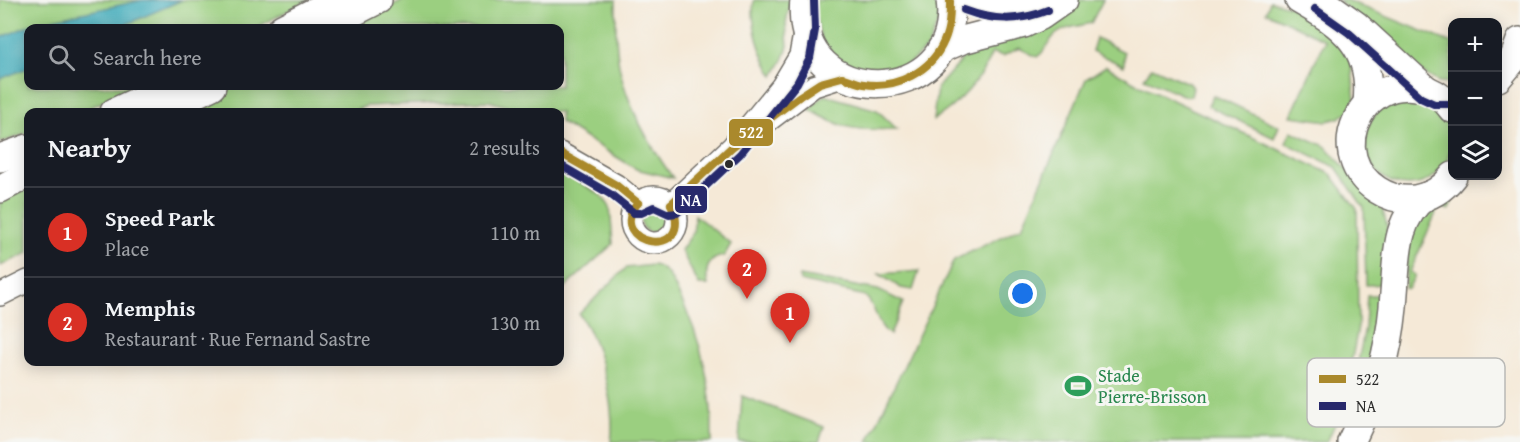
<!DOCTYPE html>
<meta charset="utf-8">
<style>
body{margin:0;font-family:"Gentium Book Plus",serif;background:#20242c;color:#f1f3f6}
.controls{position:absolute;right:18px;top:18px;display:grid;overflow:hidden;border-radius:12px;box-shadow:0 3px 15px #0003}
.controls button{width:54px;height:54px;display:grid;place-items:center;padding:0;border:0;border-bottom:2px solid #363941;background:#171b24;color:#f1f3f6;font:30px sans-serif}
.you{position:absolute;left:1023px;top:294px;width:21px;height:21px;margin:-15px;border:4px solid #fff;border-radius:50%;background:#1a73e8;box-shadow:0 0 0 9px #1a73e833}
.badge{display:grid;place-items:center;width:39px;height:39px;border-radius:50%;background:#d93025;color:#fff;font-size:20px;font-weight:700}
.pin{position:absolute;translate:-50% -50px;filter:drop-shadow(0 2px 3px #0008)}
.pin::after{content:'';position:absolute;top:32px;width:21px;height:18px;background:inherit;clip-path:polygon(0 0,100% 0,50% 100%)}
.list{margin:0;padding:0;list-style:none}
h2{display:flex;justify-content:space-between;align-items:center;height:78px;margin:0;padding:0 24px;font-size:26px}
h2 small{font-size:20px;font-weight:400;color:#9ea1a6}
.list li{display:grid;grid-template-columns:39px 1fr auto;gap:18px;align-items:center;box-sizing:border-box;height:90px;padding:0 24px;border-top:2px solid #363941}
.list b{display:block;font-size:22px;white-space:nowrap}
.list p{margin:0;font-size:20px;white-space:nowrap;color:#9ea1a6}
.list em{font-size:20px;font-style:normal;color:#9ea1a6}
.icon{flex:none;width:33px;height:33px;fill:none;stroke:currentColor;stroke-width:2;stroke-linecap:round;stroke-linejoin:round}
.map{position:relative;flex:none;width:1520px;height:442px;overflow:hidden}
.search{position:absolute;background:#171b24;box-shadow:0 3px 15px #0003;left:24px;top:24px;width:540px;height:66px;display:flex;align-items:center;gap:15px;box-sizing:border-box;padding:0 21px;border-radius:12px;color:#9ea1a6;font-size:22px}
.panel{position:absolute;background:#171b24;box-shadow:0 3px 15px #0003;left:24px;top:108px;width:540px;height:258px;border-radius:12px}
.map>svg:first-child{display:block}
.green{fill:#9bcf80;stroke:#637d56;stroke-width:1.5}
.water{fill:#3caaba;stroke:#346a72;stroke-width:1.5}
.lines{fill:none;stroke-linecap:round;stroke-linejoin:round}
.minor-casing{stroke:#726e67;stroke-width:24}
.major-casing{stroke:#726e67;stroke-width:30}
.minor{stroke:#fff;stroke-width:21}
.major{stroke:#fff;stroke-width:27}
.bus-1-casing{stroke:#f6f6f2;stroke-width:12}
.bus-2-casing{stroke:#f6f6f2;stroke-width:12}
.bus-1{stroke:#aa892c;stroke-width:8}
.bus-2{stroke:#28296c;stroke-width:8}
.bus-dot{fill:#2b2b2b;stroke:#f6f6f2;stroke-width:2}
.labels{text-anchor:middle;stroke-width:6;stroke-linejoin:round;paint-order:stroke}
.leisure-label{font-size:18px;fill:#27864d;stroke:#f6f6f2;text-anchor:start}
.key{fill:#f6f6f2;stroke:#b9b9b6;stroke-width:1.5}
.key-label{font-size:16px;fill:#2b2b2b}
.line-badge{stroke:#f6f6f2;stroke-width:2}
.badge-label{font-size:16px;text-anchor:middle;font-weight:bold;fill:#fff}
</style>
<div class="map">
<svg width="1520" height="442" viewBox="0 0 1520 442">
<rect width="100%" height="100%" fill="#f6f6f2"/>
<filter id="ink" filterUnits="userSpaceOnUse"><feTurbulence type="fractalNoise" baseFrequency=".0167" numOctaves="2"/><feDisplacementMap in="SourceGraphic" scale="12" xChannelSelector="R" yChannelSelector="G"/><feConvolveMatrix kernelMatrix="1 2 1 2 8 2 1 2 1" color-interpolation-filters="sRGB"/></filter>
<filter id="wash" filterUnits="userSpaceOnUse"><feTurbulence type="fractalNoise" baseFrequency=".008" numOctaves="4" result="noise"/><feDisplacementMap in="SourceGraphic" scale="24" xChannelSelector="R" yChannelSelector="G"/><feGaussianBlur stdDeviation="1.35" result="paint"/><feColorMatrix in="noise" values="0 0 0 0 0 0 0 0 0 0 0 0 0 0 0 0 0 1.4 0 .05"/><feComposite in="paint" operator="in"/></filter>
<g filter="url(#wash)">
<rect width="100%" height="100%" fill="#f5e9d7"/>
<!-- green -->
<g class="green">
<polygon points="0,0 309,0 255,28 28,28 28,86 139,86 79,112 28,112 28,133 0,143"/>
<path d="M403,0H616C616,23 615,47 620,70C628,107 651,147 673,178L636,169L560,122V112H527L489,101L366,106L351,112H178L232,86H560V28H346Z"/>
<path d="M754,0H790L786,24L788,46L784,58L774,76C760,55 750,25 754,0Z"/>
<polygon points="816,0 939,0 939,20 928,47 906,66 870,73 836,58 822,41 814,13"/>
<path d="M1079,0H1103L1091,23C1079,26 1065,27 1055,35C1048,42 1046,51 1037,57L1019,48L1003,56L992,53C980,81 959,104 933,120L937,88L963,58L1038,27Z"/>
<polygon points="1338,0 1346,0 1452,43 1452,83 1439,82 1417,70"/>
<polygon points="1270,1 1300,9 1322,20 1351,59 1355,101 1351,110 1339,118 1327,121 1291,116 1325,40 1266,12"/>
<polygon points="1096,38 1124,52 1124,66 1092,51"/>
<polygon points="1106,66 1134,82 1331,174 1357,209 1358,327 1350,369 1353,383 1327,442 868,442 954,260 1022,227 1086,79"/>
<polygon points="1152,67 1190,84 1193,87 1191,96 1185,96 1144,78"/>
<path d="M825,95L877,110L897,129C857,131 843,130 809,109Z"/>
<polygon points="1213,95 1279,126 1274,138 1208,106"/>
<circle cx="1408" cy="142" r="43"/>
<polygon points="1291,131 1325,146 1382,207 1387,226 1387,284 1366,285 1364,208 1336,167 1286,143"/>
<polygon points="560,170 602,196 610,207 613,244 562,290 560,288"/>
<polygon points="28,184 28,253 0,266 0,197"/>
<polygon points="1451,193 1453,197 1449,210 1439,206 1410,272 1415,275 1408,289 1405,288 1409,225"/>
<circle cx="654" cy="220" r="13"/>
<path d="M695,215L731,244L724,256C708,258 704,270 708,285H699L681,250L693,233Z"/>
<path d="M653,265C669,269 672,281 679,295C702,340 713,391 712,442H611C616,407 600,343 579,314L626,268Z"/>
<polygon points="919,271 913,290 901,288 879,274"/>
<path d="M799,276L878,290L903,302L890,335C874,323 878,308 865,296L800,281Z"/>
<polygon points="1367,295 1387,295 1365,385 1356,372 1365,327"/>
<polygon points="742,396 824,427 819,442 739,442"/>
</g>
<!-- water -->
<polygon class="water" points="143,0 182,0 118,28 28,28 28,68 0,79 0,38 35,23"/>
</g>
<g filter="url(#ink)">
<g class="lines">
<!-- minor casing -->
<g class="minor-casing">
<g id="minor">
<polyline points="760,127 814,86 842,77"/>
<polyline points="560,153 616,185 638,203"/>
<circle cx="654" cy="220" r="23"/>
<polyline points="671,204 732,147 782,86 800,56 805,29"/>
<polyline points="0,295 28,281"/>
</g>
</g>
<!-- major casing -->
<g class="major-casing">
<g id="major">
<path d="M804,0C792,113 964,110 950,0"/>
<path d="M968,0C993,11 1017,13 1042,1"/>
<path d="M1299,0C1344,26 1373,47 1367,103"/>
<polyline points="1321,0 1356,25 1427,90"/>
<polyline points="282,28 337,0"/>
<polyline points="323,28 378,0"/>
<polyline points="941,49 962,40 1024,24 1041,16 1064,0"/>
<polyline points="1498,78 1513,60 1520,41"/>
<path d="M1452,109C1440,92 1420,84 1399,87C1383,89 1367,100 1359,115C1325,177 1410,232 1453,176"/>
<polyline points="114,112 170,86"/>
<polyline points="158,112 212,86"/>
<polyline points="0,158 28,148"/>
<polyline points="0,189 28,174"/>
<path d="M1351,442C1364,414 1378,386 1385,356C1390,335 1393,314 1394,293C1397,258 1395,218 1426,196"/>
</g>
</g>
<!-- minor -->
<use href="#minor" class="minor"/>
<!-- major -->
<use href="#major" class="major"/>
<!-- bus-1 casing -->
<g class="bus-1-casing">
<g id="bus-1">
<path d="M842,77C849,79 857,83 864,84C896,89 931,72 944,41C950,28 950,14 950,0"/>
<polyline points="560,153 616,185 638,203"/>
<path d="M638,203C602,245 698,263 671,204"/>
<polyline points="671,204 732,147 800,96 820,83 842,77"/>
</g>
</g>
<!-- bus-2 casing -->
<g class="bus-2-casing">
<g id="bus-2">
<polyline points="1315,9 1349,33 1421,98 1434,104 1452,104"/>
<path d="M964,10C993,21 1019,22 1048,10"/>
<polyline points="560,165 610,194 634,213 641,213 654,207 669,214 677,213 740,154 797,83 810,58 815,30 814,1"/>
</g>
</g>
<!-- bus-1 -->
<use href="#bus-1" class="bus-1"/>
<!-- bus-2 -->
<use href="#bus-2" class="bus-2"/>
</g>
</g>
<!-- icons -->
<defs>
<g id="stadium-bare" transform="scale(2.07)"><path d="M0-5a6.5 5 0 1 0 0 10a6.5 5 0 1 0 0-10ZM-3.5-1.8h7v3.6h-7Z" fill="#2e9e5b" stroke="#f6f6f2" stroke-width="2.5" paint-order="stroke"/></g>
</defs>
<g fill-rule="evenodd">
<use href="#stadium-bare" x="1078" y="386"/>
</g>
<!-- markers -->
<circle class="bus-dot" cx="729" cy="164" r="5"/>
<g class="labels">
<!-- leisure labels -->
<g class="leisure-label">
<text x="1098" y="382">Stade<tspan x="1098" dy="21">Pierre-Brisson</tspan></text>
</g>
</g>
<!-- legend -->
<rect x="1307" y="358" width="198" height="69" rx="9" class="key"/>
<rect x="1319" y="375" width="27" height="8" fill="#aa892c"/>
<rect x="1319" y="402" width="27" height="8" fill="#28296c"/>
<g class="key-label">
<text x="1356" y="385">522</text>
<text x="1356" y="412">NA</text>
</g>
<g class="line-badge">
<rect x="728" y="118" width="46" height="29" rx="6" fill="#aa892c"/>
<rect x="674" y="185" width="34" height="29" rx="6" fill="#28296c"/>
</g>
<g class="badge-label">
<text x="751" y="138">522</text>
<text x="691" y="206">NA</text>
</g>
</svg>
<div class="controls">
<button>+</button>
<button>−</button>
<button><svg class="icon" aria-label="layers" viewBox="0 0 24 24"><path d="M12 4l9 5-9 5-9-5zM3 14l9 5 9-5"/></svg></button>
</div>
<div class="you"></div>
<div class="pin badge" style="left:790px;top:343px">1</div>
<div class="pin badge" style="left:747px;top:299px">2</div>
<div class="search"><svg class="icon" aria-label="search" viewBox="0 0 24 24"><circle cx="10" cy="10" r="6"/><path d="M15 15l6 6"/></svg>Search here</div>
<section class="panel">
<h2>Nearby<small>2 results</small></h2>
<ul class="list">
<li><span class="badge">1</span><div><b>Speed Park</b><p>Place</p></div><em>110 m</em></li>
<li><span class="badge">2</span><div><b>Memphis</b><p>Restaurant · Rue Fernand Sastre</p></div><em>130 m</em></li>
</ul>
</section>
</div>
